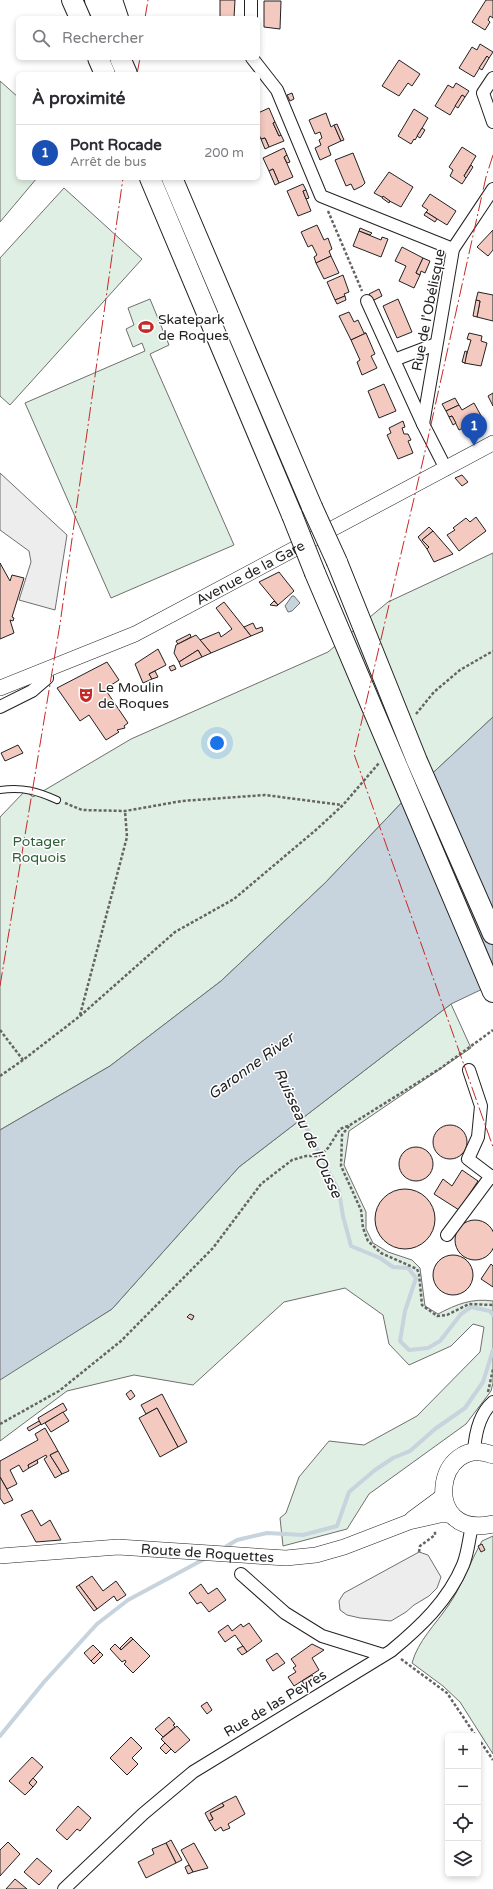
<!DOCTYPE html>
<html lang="fr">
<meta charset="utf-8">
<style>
body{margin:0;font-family:"Varela Round",sans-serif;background:#f2f2f3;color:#2b2b33}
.controls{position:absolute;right:12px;bottom:12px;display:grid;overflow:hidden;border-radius:6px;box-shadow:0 2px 6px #0003}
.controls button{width:36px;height:36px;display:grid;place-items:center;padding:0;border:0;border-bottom:1px solid #e1e1e2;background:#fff;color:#2b2b33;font:20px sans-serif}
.you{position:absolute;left:217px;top:743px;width:14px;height:14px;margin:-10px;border:3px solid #fff;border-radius:50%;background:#1a73e8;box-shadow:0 0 0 6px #1a73e833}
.badge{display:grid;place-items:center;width:26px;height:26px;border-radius:50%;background:#c62828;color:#fff;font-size:13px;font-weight:700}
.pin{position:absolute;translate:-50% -33px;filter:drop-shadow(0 1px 2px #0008)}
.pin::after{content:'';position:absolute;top:21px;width:14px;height:12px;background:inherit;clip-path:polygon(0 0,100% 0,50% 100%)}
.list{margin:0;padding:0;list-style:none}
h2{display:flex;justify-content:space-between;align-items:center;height:52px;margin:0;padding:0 16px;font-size:17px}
h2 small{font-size:13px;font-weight:400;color:#7c7c81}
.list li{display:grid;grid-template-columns:26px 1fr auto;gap:12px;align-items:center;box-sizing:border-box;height:56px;padding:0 16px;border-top:1px solid #e1e1e2}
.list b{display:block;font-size:15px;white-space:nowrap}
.list p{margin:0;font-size:13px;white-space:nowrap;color:#7c7c81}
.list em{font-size:13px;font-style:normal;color:#7c7c81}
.icon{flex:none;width:22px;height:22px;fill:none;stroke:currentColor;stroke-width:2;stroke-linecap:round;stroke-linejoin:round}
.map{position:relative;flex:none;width:493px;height:1889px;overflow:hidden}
.search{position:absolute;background:#fff;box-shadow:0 2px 6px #0003;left:16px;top:16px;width:244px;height:44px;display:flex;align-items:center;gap:10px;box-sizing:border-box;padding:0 14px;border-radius:6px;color:#7c7c81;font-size:15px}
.panel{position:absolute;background:#fff;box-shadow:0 2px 6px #0003;left:16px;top:72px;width:244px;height:108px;border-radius:6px}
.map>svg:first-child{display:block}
.green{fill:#e0efe3;stroke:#6f6f6f}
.parking{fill:#ededed;stroke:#6f6f6f}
.water{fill:#c7d3dd;stroke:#6f6f6f}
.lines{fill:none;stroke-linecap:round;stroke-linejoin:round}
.stream{stroke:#c7d3dd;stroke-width:4}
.building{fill:#f3c9c0;stroke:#222}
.service-casing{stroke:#222;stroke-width:8}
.minor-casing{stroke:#222;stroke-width:14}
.tertiary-casing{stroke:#222;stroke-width:16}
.secondary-casing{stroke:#222;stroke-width:18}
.trunk-casing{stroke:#222;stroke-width:22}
.path{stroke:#646464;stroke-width:2.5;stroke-dasharray:3 2;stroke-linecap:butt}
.service{stroke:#fff;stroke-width:6}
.minor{stroke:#fff;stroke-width:12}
.tertiary{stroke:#fff;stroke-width:15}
.secondary{stroke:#fff;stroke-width:17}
.trunk{stroke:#fff;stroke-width:20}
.trunk-bridge-casing{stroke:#222;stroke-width:22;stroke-linecap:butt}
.trunk-bridge{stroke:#fff;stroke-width:20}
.power{stroke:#c62828;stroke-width:1;stroke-dasharray:14 3 2 3;stroke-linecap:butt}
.labels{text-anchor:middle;stroke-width:3;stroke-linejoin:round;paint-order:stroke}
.street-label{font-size:14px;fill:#222;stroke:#fff}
.poi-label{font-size:14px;fill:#222;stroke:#fff;text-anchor:start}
.park-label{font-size:14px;fill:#2f5e38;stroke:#fff}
.water-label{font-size:15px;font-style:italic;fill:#222;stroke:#fff}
</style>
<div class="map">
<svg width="493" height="1889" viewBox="0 0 493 1889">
<rect width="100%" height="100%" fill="#fff"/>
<!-- green -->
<g class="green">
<polygon points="0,81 18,97 18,178 37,178 0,222"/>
<polygon points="64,188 142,259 10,405 0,396 0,258"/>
<polygon points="150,299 169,345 150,354 234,545 111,598 25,403 145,351 142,343 133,347 126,329 134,325 128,308"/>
<polygon points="493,553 493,717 408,796 325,883 221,981 110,1066 0,1130 0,817 25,791 33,797 131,739 328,652 388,602"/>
<path d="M451,1004L471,1048L349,1131L344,1165L366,1212V1229L373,1243L388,1252L412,1260L420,1268L425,1306L438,1314C457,1304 472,1298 493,1301V1383L491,1391L466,1424L369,1494L347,1529L283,1546L280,1518L286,1513L299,1477L329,1441L364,1445L417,1416L480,1352L484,1327L473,1324L451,1346L409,1365L389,1344L383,1315L345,1288L284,1302L193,1385L134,1375L67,1391L0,1441V1379L112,1309L239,1167Z"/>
<path d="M493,1536V1754L460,1702L443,1686L412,1663C418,1641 435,1625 448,1606C462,1586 470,1562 482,1541Z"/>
</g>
<!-- parking -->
<g class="parking">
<polygon points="0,473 67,535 55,610 19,600 31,562 29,551 0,530"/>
<polygon points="419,1552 428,1555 441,1577 437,1588 429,1596 414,1605 406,1612 391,1621 360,1618 347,1615 340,1610 339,1601 344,1593"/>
</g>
<!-- water -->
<g class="water">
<polygon points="292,596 294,596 300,603 292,611 288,612 285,606"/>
<polygon points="493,717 493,984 451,1004 239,1167 112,1309 0,1380 0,1130 110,1066 221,981 325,883 408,796"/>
</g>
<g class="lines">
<!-- stream -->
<g class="stream">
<polyline points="300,1115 339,1192 343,1216 351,1246 380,1258 393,1267 408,1268 416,1278 405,1311 400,1341 409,1350 428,1348 440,1341 461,1314 471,1307 490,1311 493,1315"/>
<polyline points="222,1549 237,1540 267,1533 303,1535 337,1526 349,1492 375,1470 393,1458 410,1451 435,1429 465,1408 483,1382 493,1350"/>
<polyline points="0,1736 44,1682 97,1624 128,1600 208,1557"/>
</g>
</g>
<!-- building -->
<g class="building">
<polygon points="220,0 235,0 234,18 220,18"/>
<polygon points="486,0 493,0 493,18 490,16 488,20 490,22 485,30 472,22"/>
<polygon points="264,1 281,1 280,29 264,27"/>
<polygon points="480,44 493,52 489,58 487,56 474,77 459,68 472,47 477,50"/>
<polygon points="487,56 489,58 482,70 479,68"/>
<polygon points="399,60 420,74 412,86 408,83 399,96 382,86"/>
<polygon points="456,83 469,91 465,97 462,95 450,115 435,106 448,85 453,88"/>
<polygon points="292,93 294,99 290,101 287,95"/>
<polygon points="462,95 465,97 458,108 455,106"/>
<polygon points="269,108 275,122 273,123 279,136 281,135 284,141 269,147 265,138 261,139 258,133 258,113"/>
<polygon points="414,109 428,118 415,140 414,139 411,144 398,136"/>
<polygon points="326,113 331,127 334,125 341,141 328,147 331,155 320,160 315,148 321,145 319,140 322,138 320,132 315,134 309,120"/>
<polygon points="275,122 281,135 279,136 273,123"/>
<polygon points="337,124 344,140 341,141 334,125"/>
<polygon points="422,128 425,130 420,138 417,136"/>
<polygon points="265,138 269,147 265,149 261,139"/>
<polygon points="462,147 476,156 464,176 466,178 462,184 450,176 453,170 449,167"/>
<polygon points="284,148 287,155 284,157 293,177 279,183 273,169 269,171 263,158"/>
<polygon points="353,153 365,183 362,186 354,190 351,184 346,186 335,160"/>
<polygon points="287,155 290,162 287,163 284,157"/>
<polygon points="471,165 473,167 466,178 464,176"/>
<polygon points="273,169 279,183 275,185 269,171"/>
<polygon points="389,172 413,187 401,207 374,193"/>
<polygon points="303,184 306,190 303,191 311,211 298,216 287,191"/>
<polygon points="306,190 309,198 306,199 303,191"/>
<polygon points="430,194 456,211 447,225 426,212 428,210 422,206"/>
<polygon points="383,196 390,201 389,203 382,198"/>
<polygon points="426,212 437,219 435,222 424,215"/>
<polygon points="317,225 324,240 328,238 332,249 329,251 331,256 316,263 314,257 317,255 312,245 308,247 301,232"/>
<polygon points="360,228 372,233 370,235 359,231"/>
<polygon points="493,230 493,250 488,256 477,247"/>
<polygon points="359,231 381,240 382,237 388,239 381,257 353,246"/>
<polygon points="402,247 423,258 416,273 420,275 414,288 399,281 406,266 395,261"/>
<polygon points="331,256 339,273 324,279 316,263"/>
<polygon points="423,258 430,261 425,273 421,271 420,275 416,273"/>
<polygon points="343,275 349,292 344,294 345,296 335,300 327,282"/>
<polygon points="379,289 382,296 372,301 369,294"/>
<polygon points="478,292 493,295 493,321 477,317 480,301 476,300"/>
<polygon points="345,296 346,300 337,304 335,300"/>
<polygon points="398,299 412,332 397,338 383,306"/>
<polygon points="476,300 480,301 477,317 473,316"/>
<polygon points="349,312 354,322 358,320 364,333 366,333 351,340 339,316"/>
<polygon points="366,333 375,354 371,356 377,368 362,375 357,362 360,360 351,340"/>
<polygon points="469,333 482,336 481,341 487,343 481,366 464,363 471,340 467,339"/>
<polygon points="465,351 467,352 465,363 462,362"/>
<polygon points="384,384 396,411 379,418 368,391"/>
<polygon points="493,393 493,406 488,396"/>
<polygon points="455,398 459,405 446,411 442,404"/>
<polygon points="474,403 484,421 470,429 469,425 459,430 452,416 449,417 446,411 459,405 462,410"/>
<polygon points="452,416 456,423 453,425 449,417"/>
<polygon points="403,421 405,427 402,428 404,434 408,434 411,440 408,441 413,453 398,459 387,435 391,433 389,428"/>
<polygon points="469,425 470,429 467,430 465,427"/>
<polygon points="462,475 468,482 462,486 455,478"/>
<polygon points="476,517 486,531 459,551 447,535 455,530 453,528 466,518 470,522"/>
<polygon points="429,527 433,531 422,540 429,547 427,549 418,537"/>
<polygon points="433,531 453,554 434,562 427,549 429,547 422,540"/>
<polygon points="0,563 10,581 12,575 24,578 12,617 14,618 13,621 10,620 14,633 0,639"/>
<polygon points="279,572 294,591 278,605 259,582"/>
<polygon points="274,601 278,605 277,606 270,605"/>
<polygon points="224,602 251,636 211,653 200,640 219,632 221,637 232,629 216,608"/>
<polygon points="253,623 256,629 262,627 263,631 251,636 244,627"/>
<polygon points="190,634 191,637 178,644 176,641"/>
<polygon points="196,635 211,653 202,657 198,650 179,662 174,653 176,645"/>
<polygon points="158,649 166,665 149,674 152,679 143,683 135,664"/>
<polygon points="198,650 202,657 181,667 179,662"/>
<polygon points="107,662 119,680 105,689 128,723 124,726 125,728 117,730 119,732 106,740 89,715 80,721 57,688"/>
<polygon points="174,665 176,669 171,671 169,667"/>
<polygon points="155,671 158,677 152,679 149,674"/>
<polygon points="18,745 23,753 5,761 1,753"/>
<circle cx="450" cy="1142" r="17"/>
<circle cx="416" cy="1164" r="17"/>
<polygon points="462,1170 478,1181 459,1210 434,1194 443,1179 452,1186"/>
<circle cx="405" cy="1219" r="30"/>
<circle cx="475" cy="1240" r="20"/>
<circle cx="453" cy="1275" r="20"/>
<polygon points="491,1264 493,1266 493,1287 481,1279"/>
<polygon points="190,1314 194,1316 192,1320 187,1317"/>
<polygon points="131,1390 135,1396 130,1400 126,1394"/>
<polygon points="162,1394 187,1442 178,1447 157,1408 146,1414 141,1405"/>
<polygon points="63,1403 67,1410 41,1425 38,1418"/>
<polygon points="157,1408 178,1447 160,1457 139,1418"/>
<polygon points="63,1412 69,1421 51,1432 45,1423"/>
<polygon points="39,1421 41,1424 29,1431 27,1428"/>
<polygon points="45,1428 58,1451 50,1455 62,1474 55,1478 44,1459 47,1457 46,1455 28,1465 29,1468 23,1472 19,1465 10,1470 17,1484 7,1489 0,1477 0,1461 38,1440 35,1434"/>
<polygon points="58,1451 69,1471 62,1474 50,1455"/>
<polygon points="37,1460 38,1463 29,1468 28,1465"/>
<polygon points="0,1477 13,1500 4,1504 0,1498"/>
<polygon points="32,1510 41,1526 50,1520 61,1540 36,1542 21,1515"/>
<polygon points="482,1544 485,1550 481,1552 478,1546"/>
<polygon points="92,1576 103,1591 116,1581 126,1595 117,1601 114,1596 97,1609 79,1585"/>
<polygon points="201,1584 208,1594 217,1588 226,1600 209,1612 201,1602 197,1604 189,1593"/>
<polygon points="79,1585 97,1609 94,1611 76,1587"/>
<polygon points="249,1623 262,1641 247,1652 235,1635 225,1642 218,1632 228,1625 232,1631 241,1624 243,1627"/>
<polygon points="131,1637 133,1639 121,1650 120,1648"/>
<polygon points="133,1639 150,1656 133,1673 124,1664 126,1662 125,1660 122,1662 110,1649 115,1644 121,1650"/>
<polygon points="312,1644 324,1650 312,1658 319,1670 294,1686 288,1677 296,1672 293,1668 296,1666 291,1659"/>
<polygon points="93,1645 100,1652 91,1661 84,1653"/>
<polygon points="243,1646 247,1652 242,1655 237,1649"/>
<polygon points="100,1652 103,1655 94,1664 91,1661"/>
<polygon points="277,1653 285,1663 273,1671 266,1660"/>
<polygon points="312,1675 314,1678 304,1684 302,1681"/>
<polygon points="207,1702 212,1710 207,1714 201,1706"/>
<polygon points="169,1717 175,1724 173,1725 175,1727 163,1737 155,1729"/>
<polygon points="177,1726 190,1740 175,1753 161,1739"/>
<polygon points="131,1737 142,1748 132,1758 138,1764 127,1775 110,1758"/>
<polygon points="165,1743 171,1749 166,1754 160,1748"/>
<polygon points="32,1757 43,1767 29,1783 33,1787 25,1795 9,1781"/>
<polygon points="33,1778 37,1782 33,1787 29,1783"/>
<polygon points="236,1796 245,1814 228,1824 230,1828 223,1831 221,1827 215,1831 209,1821 213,1819 210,1813 224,1806 222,1803"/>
<polygon points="222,1803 224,1806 210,1813 213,1819 209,1821 205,1813"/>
<polygon points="78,1806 91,1818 80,1831 77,1829 67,1840 56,1830"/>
<polygon points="171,1840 182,1860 176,1863 166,1843"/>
<polygon points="8,1842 20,1854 0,1876 0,1850"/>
<polygon points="166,1843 176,1863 146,1878 138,1862 154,1854 152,1849"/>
<polygon points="194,1843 208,1868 193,1872 181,1850"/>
<polygon points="37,1858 52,1871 39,1885 24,1872"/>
<polygon points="189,1865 193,1872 188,1874 185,1867"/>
<polygon points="15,1879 27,1889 6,1889"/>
</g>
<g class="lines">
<!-- service casing -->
<g class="service-casing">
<path id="service" d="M0,790C23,787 37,791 57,800"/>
</g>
<!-- minor casing -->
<g class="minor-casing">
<g id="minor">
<polyline points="251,18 251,0"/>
<polyline points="252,58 277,90 321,196 453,249"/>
<polyline points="493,78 483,93 493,122"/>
<polyline points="367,301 423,424 446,469"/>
<polyline points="394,360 436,344"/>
<polyline points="423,424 453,249 493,189"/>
<polyline points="0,707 32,691 47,678 45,671"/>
<polyline points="469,1070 481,1106 478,1137 468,1159 493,1178"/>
<polyline points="447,1235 491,1176"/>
<path d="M474,1452C475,1435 479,1414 493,1402"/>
<polyline points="241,1574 285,1613 322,1636 383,1655"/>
<path d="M64,1889L143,1814L193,1772L391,1651C420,1627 448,1601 463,1565C468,1553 469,1538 472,1526"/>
</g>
</g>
<!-- tertiary casing -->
<g class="tertiary-casing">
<g id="tertiary">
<path id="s1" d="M0,688L135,634L493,443"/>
<polyline points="412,1519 443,1496"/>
<path id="s2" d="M0,1556L118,1547L286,1558L316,1555L344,1547L409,1522L440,1515H453"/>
</g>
</g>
<!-- secondary casing -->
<g class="secondary-casing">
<path id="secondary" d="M493,1455C435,1432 420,1541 493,1524"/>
</g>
<!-- trunk casing -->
<g class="trunk-casing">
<g id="trunk">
<polyline points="72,0 80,18"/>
<polyline points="95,0 103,18"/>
<polyline points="112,0 118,18"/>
<polyline points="98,58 105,74"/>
<polyline points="120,58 127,74"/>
<polyline points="150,178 292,515"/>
<polyline points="172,178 312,507"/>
<polyline points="337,562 417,761 493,934"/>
<polyline points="315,573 493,992"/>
</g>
</g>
<!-- path -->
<g class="path">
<polyline points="328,211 362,291"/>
<polyline points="416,714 434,692 460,670 493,651"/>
<polyline points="65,803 82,810 125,811 182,801 265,795 342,805"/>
<polyline points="80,1015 127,837 125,811"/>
<polyline points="0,1030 23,1060"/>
<polyline points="0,1076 23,1060 80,1016 175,932 234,899 317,829 343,805 379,763"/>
<polyline points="349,1126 342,1135 341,1166 361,1210 363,1228 368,1241 381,1253 417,1269 419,1274 422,1305 437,1316 447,1315 469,1304 493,1305"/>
<polyline points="488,1392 493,1369"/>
<polyline points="0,1424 59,1391 121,1341 213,1248 261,1184 292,1160 306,1156 319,1156 328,1148 340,1129 350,1125 441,1068 493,1030"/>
<polyline points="419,1552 420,1546 435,1535 435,1530"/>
<polyline points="401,1659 447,1693 476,1736"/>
<polyline points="478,1738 493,1760"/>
</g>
<!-- service -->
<use href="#service" class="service"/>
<!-- minor -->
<use href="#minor" class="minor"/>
<!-- tertiary -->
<use href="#tertiary" class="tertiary"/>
<!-- secondary -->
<use href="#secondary" class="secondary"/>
<!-- trunk -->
<use href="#trunk" class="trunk"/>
<!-- trunk-bridge casing -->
<g class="trunk-bridge-casing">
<g id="trunk-bridge">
<polyline points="312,507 337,562"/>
<polyline points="292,515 315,573"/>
</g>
</g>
<!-- trunk-bridge -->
<use href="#trunk-bridge" class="trunk-bridge"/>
<!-- power -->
<g class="power">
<polyline points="145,18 148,0"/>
<polyline points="137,74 140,58"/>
<polyline points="493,155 486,177 424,456 354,754 493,1147"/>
<polyline points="0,986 60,624 123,178"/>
</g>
</g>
<!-- icons -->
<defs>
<g id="stadium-bare" transform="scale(1.2)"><path d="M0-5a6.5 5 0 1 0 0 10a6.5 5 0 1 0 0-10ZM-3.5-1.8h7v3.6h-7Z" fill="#c62828" stroke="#fff" stroke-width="2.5" paint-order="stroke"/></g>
<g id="theatre-bare" transform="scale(1.2)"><path d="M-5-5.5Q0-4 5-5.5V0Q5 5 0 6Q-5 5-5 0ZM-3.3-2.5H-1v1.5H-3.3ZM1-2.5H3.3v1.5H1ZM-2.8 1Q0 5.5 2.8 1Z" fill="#c62828" stroke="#fff" stroke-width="2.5" paint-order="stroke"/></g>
</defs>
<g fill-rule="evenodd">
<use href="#stadium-bare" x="146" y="327"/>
<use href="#theatre-bare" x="86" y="695"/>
</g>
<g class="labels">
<!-- street labels -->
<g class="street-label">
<text transform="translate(428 310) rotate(-79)" y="5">Rue de l'Obélisque</text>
<text dy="5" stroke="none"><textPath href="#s1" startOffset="276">Avenue de la Gare</textPath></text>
<text dy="5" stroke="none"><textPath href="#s2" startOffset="208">Route de Roquettes</textPath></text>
<text transform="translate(275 1703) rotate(-31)" y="5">Rue de las Peyres</text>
</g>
<!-- poi labels -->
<g class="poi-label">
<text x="158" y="324">Skatepark<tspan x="158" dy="16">de Roques</tspan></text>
<text x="98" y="692">Le Moulin<tspan x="98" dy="16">de Roques</tspan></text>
</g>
<!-- park labels -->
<g class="park-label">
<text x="39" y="846">Potager<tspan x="39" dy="16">Roquois</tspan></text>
</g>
<!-- water labels -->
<g class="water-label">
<text transform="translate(251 1066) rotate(-36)" y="5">Garonne River</text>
<text transform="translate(308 1133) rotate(65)" y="5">Ruisseau de l'Ousse</text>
</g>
</g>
</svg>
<div class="controls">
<button>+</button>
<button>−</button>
<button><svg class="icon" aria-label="locate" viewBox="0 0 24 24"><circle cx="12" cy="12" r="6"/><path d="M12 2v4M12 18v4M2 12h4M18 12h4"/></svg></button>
<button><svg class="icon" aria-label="layers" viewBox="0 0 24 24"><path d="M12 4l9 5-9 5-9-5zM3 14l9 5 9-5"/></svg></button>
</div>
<div class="you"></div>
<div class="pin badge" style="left:474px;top:446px;background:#1a4fb4">1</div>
<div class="search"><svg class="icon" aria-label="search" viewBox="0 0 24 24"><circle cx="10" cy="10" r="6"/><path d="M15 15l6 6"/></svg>Rechercher</div>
<section class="panel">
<h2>À proximité<small></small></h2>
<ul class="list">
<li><span class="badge" style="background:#1a4fb4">1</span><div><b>Pont Rocade</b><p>Arrêt de bus</p></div><em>200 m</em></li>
</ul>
</section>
</div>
